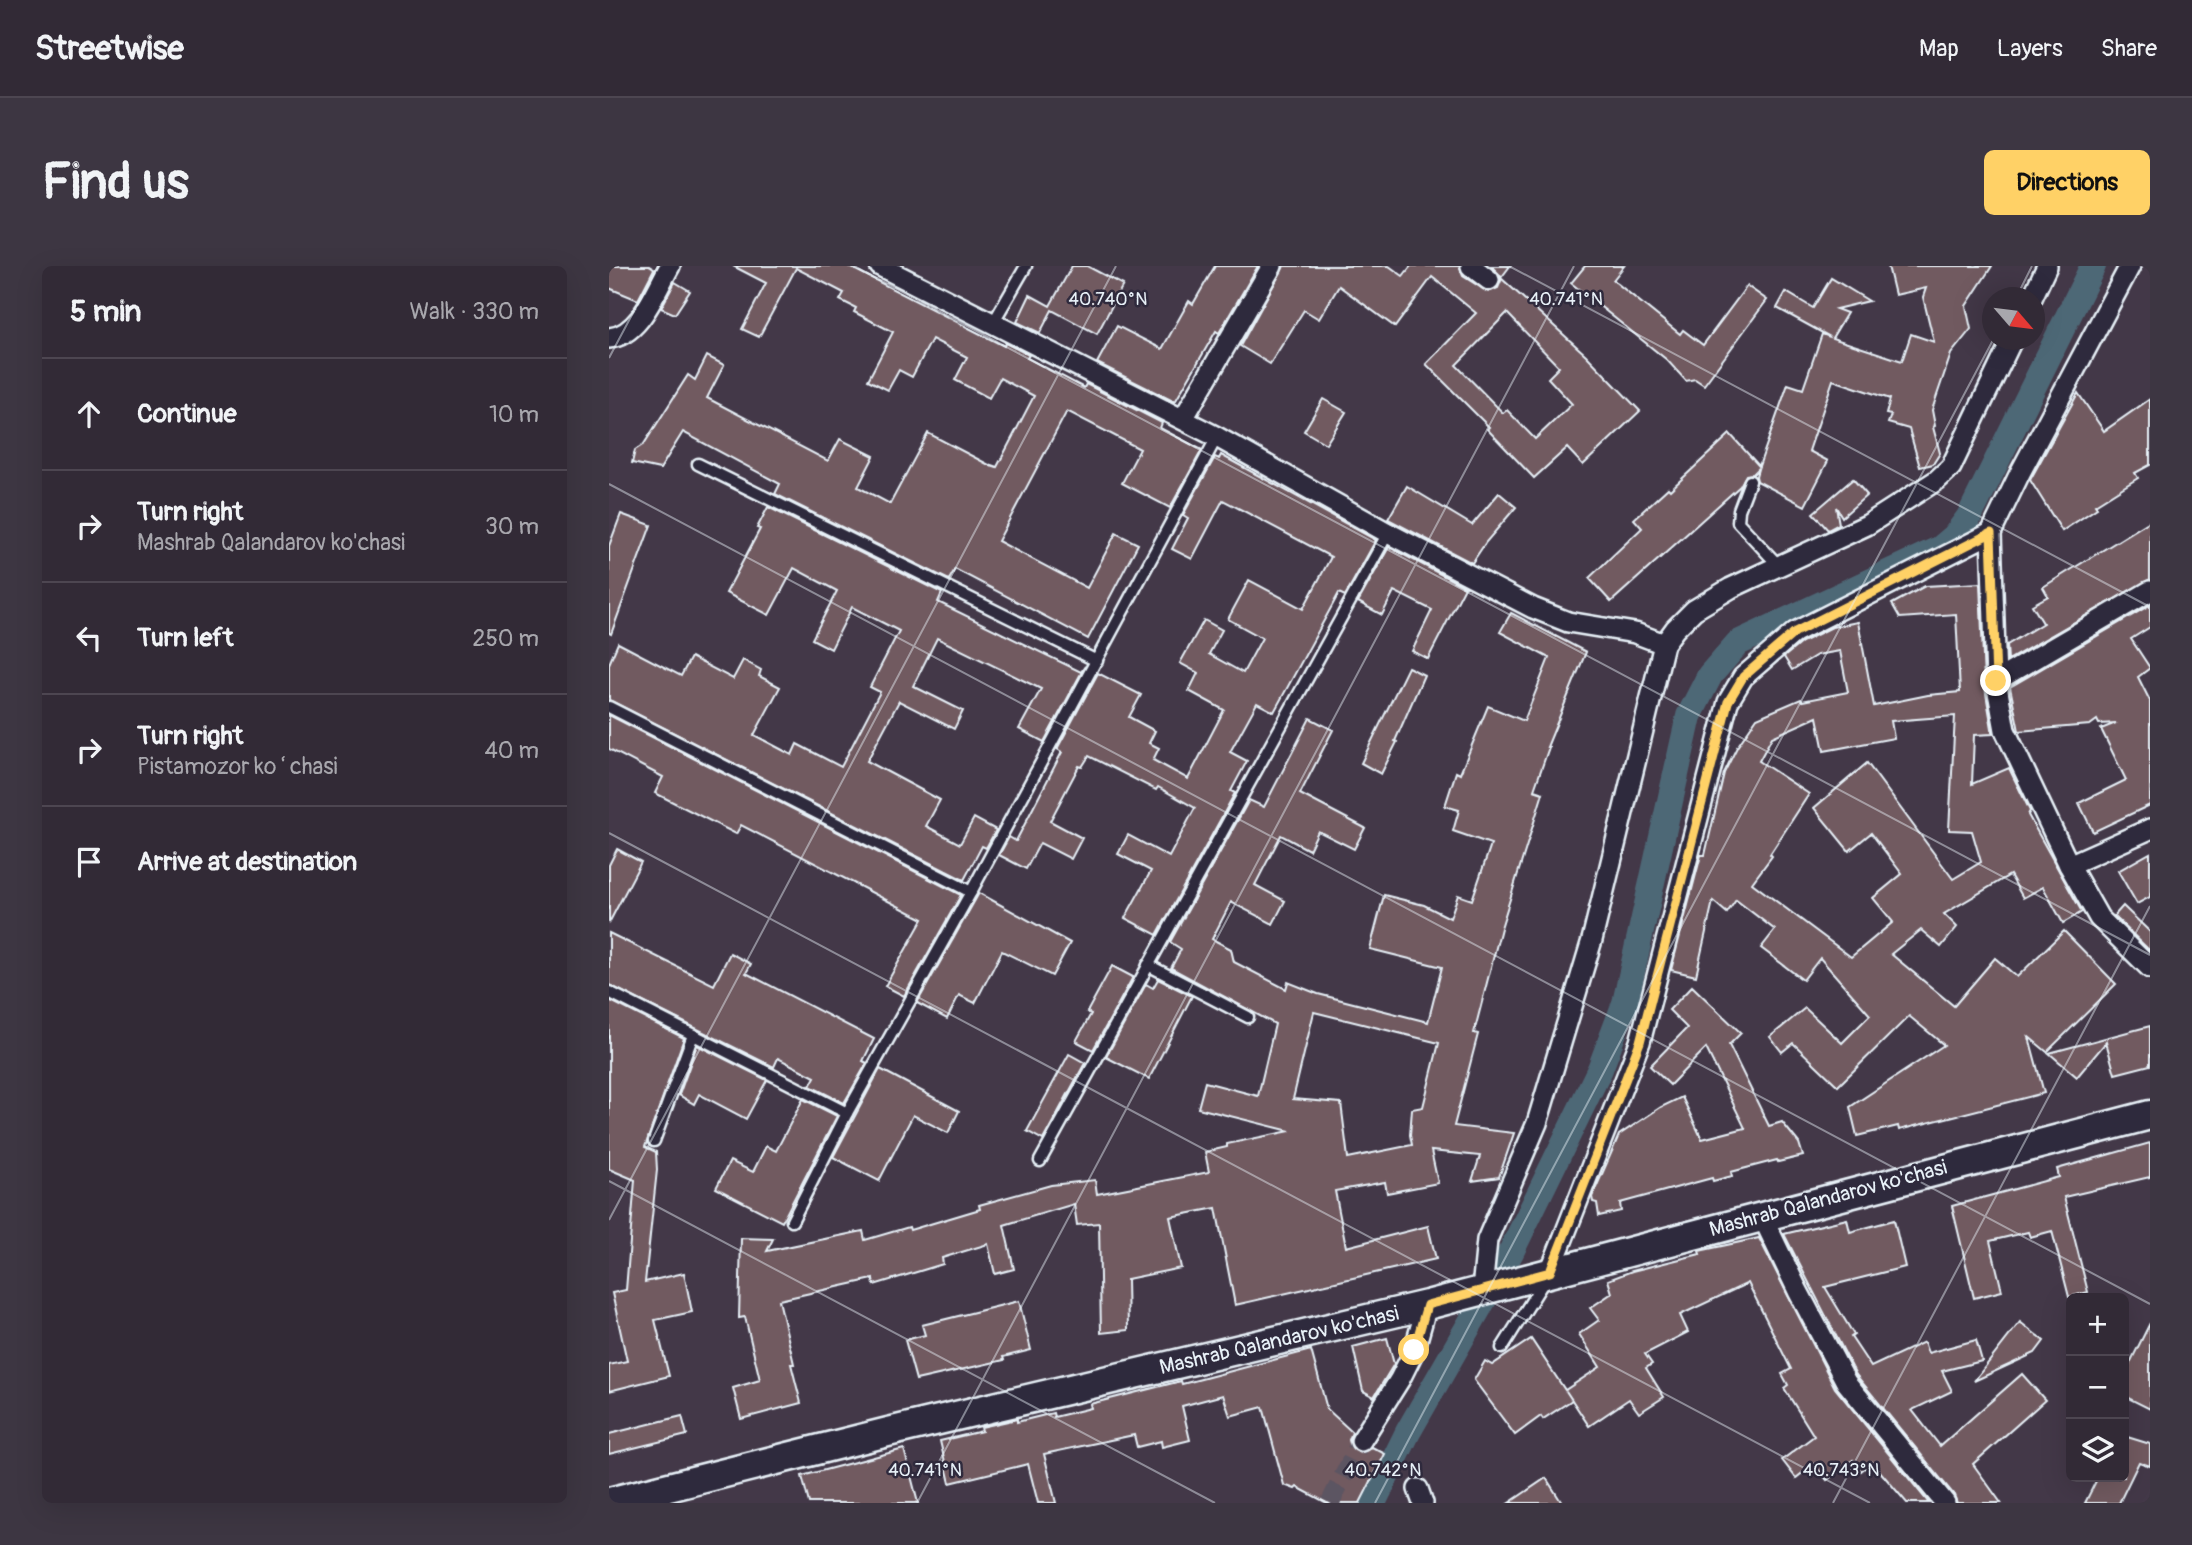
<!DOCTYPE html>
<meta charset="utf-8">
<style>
body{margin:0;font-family:Pangolin,sans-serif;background:#3d3642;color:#f1f3f6}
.controls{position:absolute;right:21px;bottom:21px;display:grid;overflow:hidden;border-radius:10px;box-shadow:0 7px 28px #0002}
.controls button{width:63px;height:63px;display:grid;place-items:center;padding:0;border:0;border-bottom:2px solid #4d4651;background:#322a36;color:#f1f3f6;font:35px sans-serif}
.compass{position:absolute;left:1373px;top:21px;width:63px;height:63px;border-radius:50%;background:#322a36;box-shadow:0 7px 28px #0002;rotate:118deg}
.stop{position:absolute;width:21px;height:21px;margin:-16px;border:5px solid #ffd166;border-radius:50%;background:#fff}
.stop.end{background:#ffd166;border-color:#fff;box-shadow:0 2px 7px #0008}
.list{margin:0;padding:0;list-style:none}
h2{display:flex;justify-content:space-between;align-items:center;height:91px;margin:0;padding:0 28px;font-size:30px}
h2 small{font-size:23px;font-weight:400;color:#a8a7ad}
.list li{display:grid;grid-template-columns:46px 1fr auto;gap:21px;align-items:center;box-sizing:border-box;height:112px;padding:0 28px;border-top:2px solid #4d4651}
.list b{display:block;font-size:26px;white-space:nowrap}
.list p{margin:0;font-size:23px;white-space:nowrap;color:#a8a7ad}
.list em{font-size:23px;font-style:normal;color:#a8a7ad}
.icon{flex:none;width:38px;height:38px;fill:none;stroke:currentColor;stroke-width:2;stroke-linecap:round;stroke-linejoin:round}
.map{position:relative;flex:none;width:1541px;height:1237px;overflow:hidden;border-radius:10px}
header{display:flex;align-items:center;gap:42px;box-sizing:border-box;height:98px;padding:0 35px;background:#322a36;border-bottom:2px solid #4d4651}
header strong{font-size:33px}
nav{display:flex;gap:38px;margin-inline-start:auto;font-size:24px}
.intro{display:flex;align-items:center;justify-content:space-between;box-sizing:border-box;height:168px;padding:0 42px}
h1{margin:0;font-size:49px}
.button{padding:18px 32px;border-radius:10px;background:#ffd166;color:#111;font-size:24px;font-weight:700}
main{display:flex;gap:42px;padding:0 42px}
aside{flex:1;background:#322a36;border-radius:10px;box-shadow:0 7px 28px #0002}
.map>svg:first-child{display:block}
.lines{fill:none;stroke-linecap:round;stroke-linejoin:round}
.canal{stroke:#4e6776;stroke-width:26}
.building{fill:#715a61;stroke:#e8f1f8;stroke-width:2;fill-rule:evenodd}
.minor-tunnel{stroke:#5c5462;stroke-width:19;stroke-dasharray:19 10;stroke-linecap:butt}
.service-casing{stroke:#e8f1f8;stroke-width:15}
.minor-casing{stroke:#e8f1f8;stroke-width:24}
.secondary-casing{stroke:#e8f1f8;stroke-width:33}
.service{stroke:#2f2a3d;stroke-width:10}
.minor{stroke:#2f2a3d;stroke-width:19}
.secondary{stroke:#2f2a3d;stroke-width:28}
.route{stroke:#ffd166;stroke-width:9}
.ticks{fill:none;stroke:#e8f1f8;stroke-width:2;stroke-opacity:0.45}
.labels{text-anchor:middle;stroke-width:5;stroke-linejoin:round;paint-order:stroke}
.street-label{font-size:21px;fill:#e8f1f8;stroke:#2f2a3d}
.ticks-label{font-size:18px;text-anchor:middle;fill:#e8f1f8;stroke:#2f2a3d;stroke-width:5;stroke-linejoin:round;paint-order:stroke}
</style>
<header>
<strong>Streetwise</strong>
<nav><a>Map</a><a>Layers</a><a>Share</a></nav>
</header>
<div class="intro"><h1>Find us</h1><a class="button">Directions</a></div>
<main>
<aside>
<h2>5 min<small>Walk · 330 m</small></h2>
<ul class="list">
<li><svg class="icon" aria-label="ahead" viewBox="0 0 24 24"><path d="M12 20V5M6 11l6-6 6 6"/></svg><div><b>Continue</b></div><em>10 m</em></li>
<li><svg class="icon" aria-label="right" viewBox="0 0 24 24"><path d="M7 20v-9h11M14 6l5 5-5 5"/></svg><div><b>Turn right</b><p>Mashrab Qalandarov ko'chasi</p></div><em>30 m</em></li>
<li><svg class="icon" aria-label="left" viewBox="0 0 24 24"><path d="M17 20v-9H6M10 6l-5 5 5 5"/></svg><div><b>Turn left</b></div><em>250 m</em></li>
<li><svg class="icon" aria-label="right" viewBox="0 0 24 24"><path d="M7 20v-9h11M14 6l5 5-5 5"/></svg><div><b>Turn right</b><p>Pistamozor koʻchasi</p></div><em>40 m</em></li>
<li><svg class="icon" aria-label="arrive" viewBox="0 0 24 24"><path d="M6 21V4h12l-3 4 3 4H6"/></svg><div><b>Arrive at destination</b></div></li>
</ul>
</aside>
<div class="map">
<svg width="1541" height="1237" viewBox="0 0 1541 1237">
<rect width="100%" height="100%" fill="#433848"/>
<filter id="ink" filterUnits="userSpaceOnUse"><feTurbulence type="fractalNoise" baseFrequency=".0143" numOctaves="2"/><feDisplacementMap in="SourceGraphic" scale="14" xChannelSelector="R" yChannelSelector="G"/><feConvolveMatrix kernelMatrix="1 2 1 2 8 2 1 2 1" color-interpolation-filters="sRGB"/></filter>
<g filter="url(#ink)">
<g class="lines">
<!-- canal -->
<polyline class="canal" points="764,1237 799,1166 902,986 991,803 1016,737 1080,450 1101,409 1129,377 1332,282 1345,271 1360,251 1484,0"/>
</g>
<!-- building -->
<g class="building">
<polygon points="0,0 40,0 45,3 29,34 0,22"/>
<polygon points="124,0 239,0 395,80 396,77 420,89 418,92 475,122 477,118 553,157 551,162 593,184 561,242 513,217 531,183 458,145 389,275 478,322 507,267 529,278 479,373 346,303 340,314 166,228 171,218 74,166 51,203 23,197 26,184 35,178 79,109 86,114 98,90 115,99 98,132 219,195 231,173 265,190 249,221 281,238 319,167 382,200 382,199 388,201 425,130 391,112 380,132 346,114 358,91 323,73 303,111 290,104 279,124 259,114 284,66 245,46 247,42 231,34 235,27 187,2 150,71 133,63 157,17"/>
<polygon points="463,0 478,0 514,19 488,68 443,44 431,67 408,56 421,29 441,40"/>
<polygon points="606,0 649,0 610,67 607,65 566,136 488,97 508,60 553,83 580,35 584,38"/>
<path d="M675,0H780L794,10L802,0H850L854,10L879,26L889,22L892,15L891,9L882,0H901L892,12L977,89L1031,145L974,199L958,182L925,212L878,163L880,161L817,98L867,47L823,11L786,61L730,20L710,53L695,44L661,98L631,80ZM898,47L950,101L939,112L963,138L926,173L898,144L894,147L847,99Z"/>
<polygon points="976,0 1015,0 1004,14 1071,68 1074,64 1094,79 1138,20 1158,34 1095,119 1086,113 1077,115 1058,94 962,17"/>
<polygon points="1279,0 1383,0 1357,40 1362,63 1342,88 1323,144 1326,160 1324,161 1331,187 1324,198 1311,201 1300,163 1279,157 1282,149 1277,148 1281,133 1224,114 1200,185 1219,195 1196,240 1148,215 1147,210 1149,203 1144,208 1137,209 1131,220 1002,336 980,312 1033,262 1025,253 1059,222 1061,224 1121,168 1150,200 1179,118 1194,123 1213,68 1221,71 1168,42 1177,26 1204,42 1222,12 1260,35 1227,43 1238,47 1223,72 1293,95 1302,68 1325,76 1314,31 1317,22 1286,29"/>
<polygon points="66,16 81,25 66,48 52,42"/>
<polygon points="1469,127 1495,165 1541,133 1541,199 1526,207 1529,212 1486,239 1488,242 1453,265 1421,214"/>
<polygon points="714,133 737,146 717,178 695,165"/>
<polygon points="612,189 767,274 736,330 730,327 665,446 648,437 621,486 638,495 622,525 626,527 548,669 516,652 542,605 509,588 519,569 560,591 586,542 549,521 547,524 480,490 473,501 470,500 441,555 473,572 462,593 431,577 417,603 390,589 400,571 407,575 453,486 448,483 489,407 532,429 520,451 546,465 540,477 550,482 544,494 579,513 615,444 580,425 589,407 571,397 595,354 613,364 600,388 634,407 653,372 619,353 640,314 694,343 722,291 614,234 583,293 563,283 579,252 574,249 606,191 610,193"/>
<polygon points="1244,213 1258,229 1233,251 1227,241 1230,258 1219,264 1204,247"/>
<polygon points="798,220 863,259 890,227 907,241 877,276 863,297 779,253"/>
<polygon points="159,241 333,327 329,336 472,406 476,400 435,476 410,463 432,423 328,372 304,420 354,445 345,463 290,435 258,495 331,534 317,560 351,578 365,552 387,564 377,582 373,580 355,614 0,434 0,398 9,377 72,410 82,391 124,413 134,394 152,404 150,410 171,421 145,469 183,489 188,478 232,501 271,426 261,421 290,365 243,341 222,383 203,373 228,325 185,302 160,349 117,327 151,263 148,262"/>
<polygon points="12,248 42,259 2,368 0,367 0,280"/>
<polygon points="1541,255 1541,313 1399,394 1398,379 1434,357 1423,339 1439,330 1434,321"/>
<polygon points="780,281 856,321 819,393 803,385 823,344 785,325 773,349 749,336"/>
<path d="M1371,317L1375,416L1384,468L1365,469L1363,518L1400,502L1421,545L1419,549L1473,646L1454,657L1434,621L1414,632L1401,609L1335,648L1348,661L1332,681L1312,664L1282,688L1345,740L1386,692L1408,711L1455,665L1507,718L1438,786L1420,771L1435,827L1290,864L1289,860L1248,870L1241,841L1335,779L1300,750L1229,820L1184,777L1173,786L1161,771L1196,742L1233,777L1261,749L1211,692L1194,714L1152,682L1166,664L1127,634L1118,647L1104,635L1087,710L1062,704L1092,589H1096L1115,507L1128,481L1148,452L1192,433L1193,435L1239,426L1231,385L1208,389L1183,404L1175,391L1193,376L1223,361L1249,356L1265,440L1319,429L1351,426L1347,348L1291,352L1283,338L1316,320ZM1346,450L1340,564L1363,565L1372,596L1344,613L1258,497L1205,542L1240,585L1262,567L1293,608L1264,632L1284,656L1242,691L1143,617L1163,590L1161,588L1200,528L1150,495L1163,471L1208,451L1215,485L1285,472L1282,455Z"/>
<polygon points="1541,339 1541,361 1522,373 1541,402 1529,411 1541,435 1541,539 1484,566 1470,537 1517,514 1492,463 1507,457 1490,458 1488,454 1481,459 1410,465 1401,421"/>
<path d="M902,347L977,386L938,481H940L925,524L934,527L892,662L865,767L869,768L845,860L905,867L890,911L863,915L871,890L822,885L829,917L778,927L776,916L726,925L737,981L819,960L827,993L626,1039L607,942L561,951L572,1002L518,1013L519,1064L492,1067L490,957L468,959L465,938L395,959L405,1003L386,1008L379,978L333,992L334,998L265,1019L264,1013L170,1034L185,1098H182L192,1137L132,1153L124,1122L151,1114L136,1051L130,1052L132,972L164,973L158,985L254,965L256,974L300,961L301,964L371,943L370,939L442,919L486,914L488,928L600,906L596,886L618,881V878L681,865L589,842L596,816L649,830L666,758L562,702L572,683L561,676L640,534L655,541L701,452L724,464L691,528L756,562L745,583L709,565L700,584L672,569L646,619L676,635L664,658L622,636L603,673L622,683L625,696L677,723L679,716L709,728L819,756L833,701L761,683L775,629L815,639L841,652L849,629L863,634L882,578L844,565L850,544L836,540L847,506L851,508L879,440L915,455L940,392L891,366ZM705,746L830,777L814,841L803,843L801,869L803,879L739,892L732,837L684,833Z"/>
<polygon points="799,401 815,409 786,475 788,476 772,508 752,497"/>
<polygon points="0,449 352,629 295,730 276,720 314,653 132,559 127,568 46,527 54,511 0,483"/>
<polygon points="8,583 32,596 0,657 0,599"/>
<polygon points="1541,587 1541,631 1528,638 1509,605"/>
<polygon points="370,627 461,677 443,710 393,685 366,737 350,729 338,753 308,737"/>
<polygon points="1514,640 1541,666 1541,685 1505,650"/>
<polygon points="0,667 105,719 121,687 142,698 137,707 265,773 254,795 258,797 235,837 201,820 206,811 169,792 165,801 0,719"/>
<polygon points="503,700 524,711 484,784 467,775 482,748 478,746"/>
<polygon points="549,713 583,730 540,813 497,791 537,718 544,722"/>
<polygon points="1083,720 1132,767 1120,779 1160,860 1173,856 1190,877 1194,890 1169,896 1168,894 1122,906 1123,910 1104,915 1103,912 1011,937 1012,945 990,950 988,937 984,936 983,931 1010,869 1052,841 1073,831 1093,873 1136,862 1097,782 1061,819 1041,800 1078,762 1060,744"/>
<polygon points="0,734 75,772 36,881 47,886 48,904 36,1016 75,1007 83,1046 46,1054 60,1110 0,1125 0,1099 18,1095 3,1027 17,1024 26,914 0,903"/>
<polygon points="1541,760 1541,799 1506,808 1497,776 1468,811 1440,787"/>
<polygon points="88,779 158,814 137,853 90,828 85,838 70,829"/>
<polygon points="460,788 476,797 434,874 418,865"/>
<polygon points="271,803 350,845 339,867 304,849 270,915 224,891"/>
<polygon points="194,833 228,850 173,956 107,922 121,895 144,906 157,880 167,885"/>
<polygon points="1541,877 1541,911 1455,931 1479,1026 1460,1031 1443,965 1421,971 1419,966 1381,975 1393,1025 1365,1032 1343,940 1450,911 1448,903"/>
<polygon points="1238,953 1241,966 1285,954 1296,1001 1216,1021 1245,1069 1242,1071 1262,1101 1315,1076 1319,1087 1367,1074 1373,1095 1333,1105 1343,1125 1303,1144 1331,1180 1413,1108 1436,1134 1364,1198 1392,1237 1348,1237 1345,1229 1247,1109 1175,968"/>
<polygon points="1150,972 1226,1122 1320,1237 1298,1237 1263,1196 1252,1205 1244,1194 1218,1214 1205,1198 1187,1212 1173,1194 1205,1170 1175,1122 1179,1119 1173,1108 1182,1103 1139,1017 1071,1049 1079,1066 1036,1088 1043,1098 1037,1102 1055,1131 1030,1147 1020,1133 980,1160 957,1125 963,1134 934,1153 932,1150 906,1169 865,1114 876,1095 883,1099 922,1073 956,1124 991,1101 970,1068 990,1054 981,1042 1003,1027 999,1014 1023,1005 1091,988 1090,985"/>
<polygon points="410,1035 422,1084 394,1091 395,1094 307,1114 296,1074 316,1069 313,1059"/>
<polygon points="1411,1056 1435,1075 1426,1087 1365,1115"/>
<polygon points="1541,1057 1541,1143 1515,1130 1515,1109"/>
<polygon points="778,1072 785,1098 765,1131 754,1125 744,1081"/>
<polygon points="702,1084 718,1143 743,1166 740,1174 742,1181 752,1187 763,1181 776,1188 751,1237 718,1237 688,1221 686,1223 675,1219 654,1141 621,1150 614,1129 573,1140 581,1174 553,1181 552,1175 528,1181 525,1169 435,1188 447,1237 429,1237 419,1198 341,1217 331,1175 373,1165 372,1161 408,1153 408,1156 444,1147 445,1151 482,1142 481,1138 572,1115 573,1118"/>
<polygon points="73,1150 78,1169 0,1188 0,1168"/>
<polygon points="1515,1170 1541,1178 1541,1200 1530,1196 1510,1237 1476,1237 1489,1211 1515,1211"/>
<polygon points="295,1183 309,1237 200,1237 193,1210"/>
<polygon points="937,1212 953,1237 900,1237"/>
</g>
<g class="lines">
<!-- minor-tunnel -->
<polyline class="minor-tunnel" points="721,1237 752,1175"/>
<!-- service casing -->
<g class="service-casing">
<g id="service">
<polyline points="384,57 417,0"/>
<polyline points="89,198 488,395"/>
<polyline points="1141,215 1130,244 1129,256 1170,300"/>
<polyline points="0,441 362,626"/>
<polyline points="539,699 639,751"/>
<polyline points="0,726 238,847"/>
<polyline points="45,875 84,769"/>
<polyline points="431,895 779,267"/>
<polyline points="183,955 238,847 362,626 608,171"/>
<polyline points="893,1082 935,1015"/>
</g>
</g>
<!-- minor casing -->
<g class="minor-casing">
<g id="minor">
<polyline points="271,0 608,171 779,267 924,342 959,356 1026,367 1055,378 983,674 928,857 878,974 873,1024"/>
<polyline points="862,0 880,14"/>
<polyline points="1521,0 1411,207 1382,267 1387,415 1396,464 1460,599 1541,563"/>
<polyline points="1423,32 1438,0"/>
<path d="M0,72C31,70 47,24 61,0"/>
<polyline points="574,153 663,0"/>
<polyline points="1055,378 1066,363 1085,344 1122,322 1258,259 1328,214 1342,201 1403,74"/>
<polyline points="1387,415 1541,325"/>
<polyline points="1460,599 1490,652 1541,702"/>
<polyline points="1153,950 1189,1025 1237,1116 1336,1237"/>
<polyline points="941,1006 1031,776 1119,436 1134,411 1186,366 1382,267"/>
<polyline points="752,1175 791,1113 805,1085 818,1039"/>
<polyline points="809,1223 814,1237"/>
</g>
</g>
<!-- secondary casing -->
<g class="secondary-casing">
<polyline id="secondary" points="0,1236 279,1166 818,1039 1541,849"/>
</g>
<!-- service -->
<use href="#service" class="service"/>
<!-- minor -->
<use href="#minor" class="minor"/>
<!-- secondary -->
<use href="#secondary" class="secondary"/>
</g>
</g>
<g class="lines" filter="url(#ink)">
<!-- route -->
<polyline class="route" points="805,1084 818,1039 941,1006 1031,776 1119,436 1134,411 1186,366 1382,267 1387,415"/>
</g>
<!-- ticks -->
<path class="ticks" d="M245,0L1541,689M900,0L1541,341M1407,32L1423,0M0,92L49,0M0,218L1541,1038M0,567L1261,1237M0,915L606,1237M0,954L507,0M308,1237L965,0M766,1237L1384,74M1224,1237L1541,640"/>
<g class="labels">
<!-- street labels -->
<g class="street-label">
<text transform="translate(1219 932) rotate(-15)" y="7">Mashrab Qalandarov ko'chasi</text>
<text transform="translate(670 1074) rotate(-13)" y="7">Mashrab Qalandarov ko'chasi</text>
</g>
</g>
<g class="ticks-label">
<text x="499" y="39">40.740°N</text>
<text x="957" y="39">40.741°N</text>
<text x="316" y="1210">40.741°N</text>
<text x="774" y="1210">40.742°N</text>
<text x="1232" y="1210">40.743°N</text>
</g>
</svg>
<div class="controls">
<button>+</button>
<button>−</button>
<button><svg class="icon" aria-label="layers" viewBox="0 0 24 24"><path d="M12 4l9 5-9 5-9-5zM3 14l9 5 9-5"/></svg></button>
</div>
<svg class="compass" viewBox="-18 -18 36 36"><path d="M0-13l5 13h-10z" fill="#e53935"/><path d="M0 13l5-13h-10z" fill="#a8a7ad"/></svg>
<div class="stop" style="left:805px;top:1084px"></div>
<div class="stop end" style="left:1387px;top:415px"></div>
</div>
</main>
